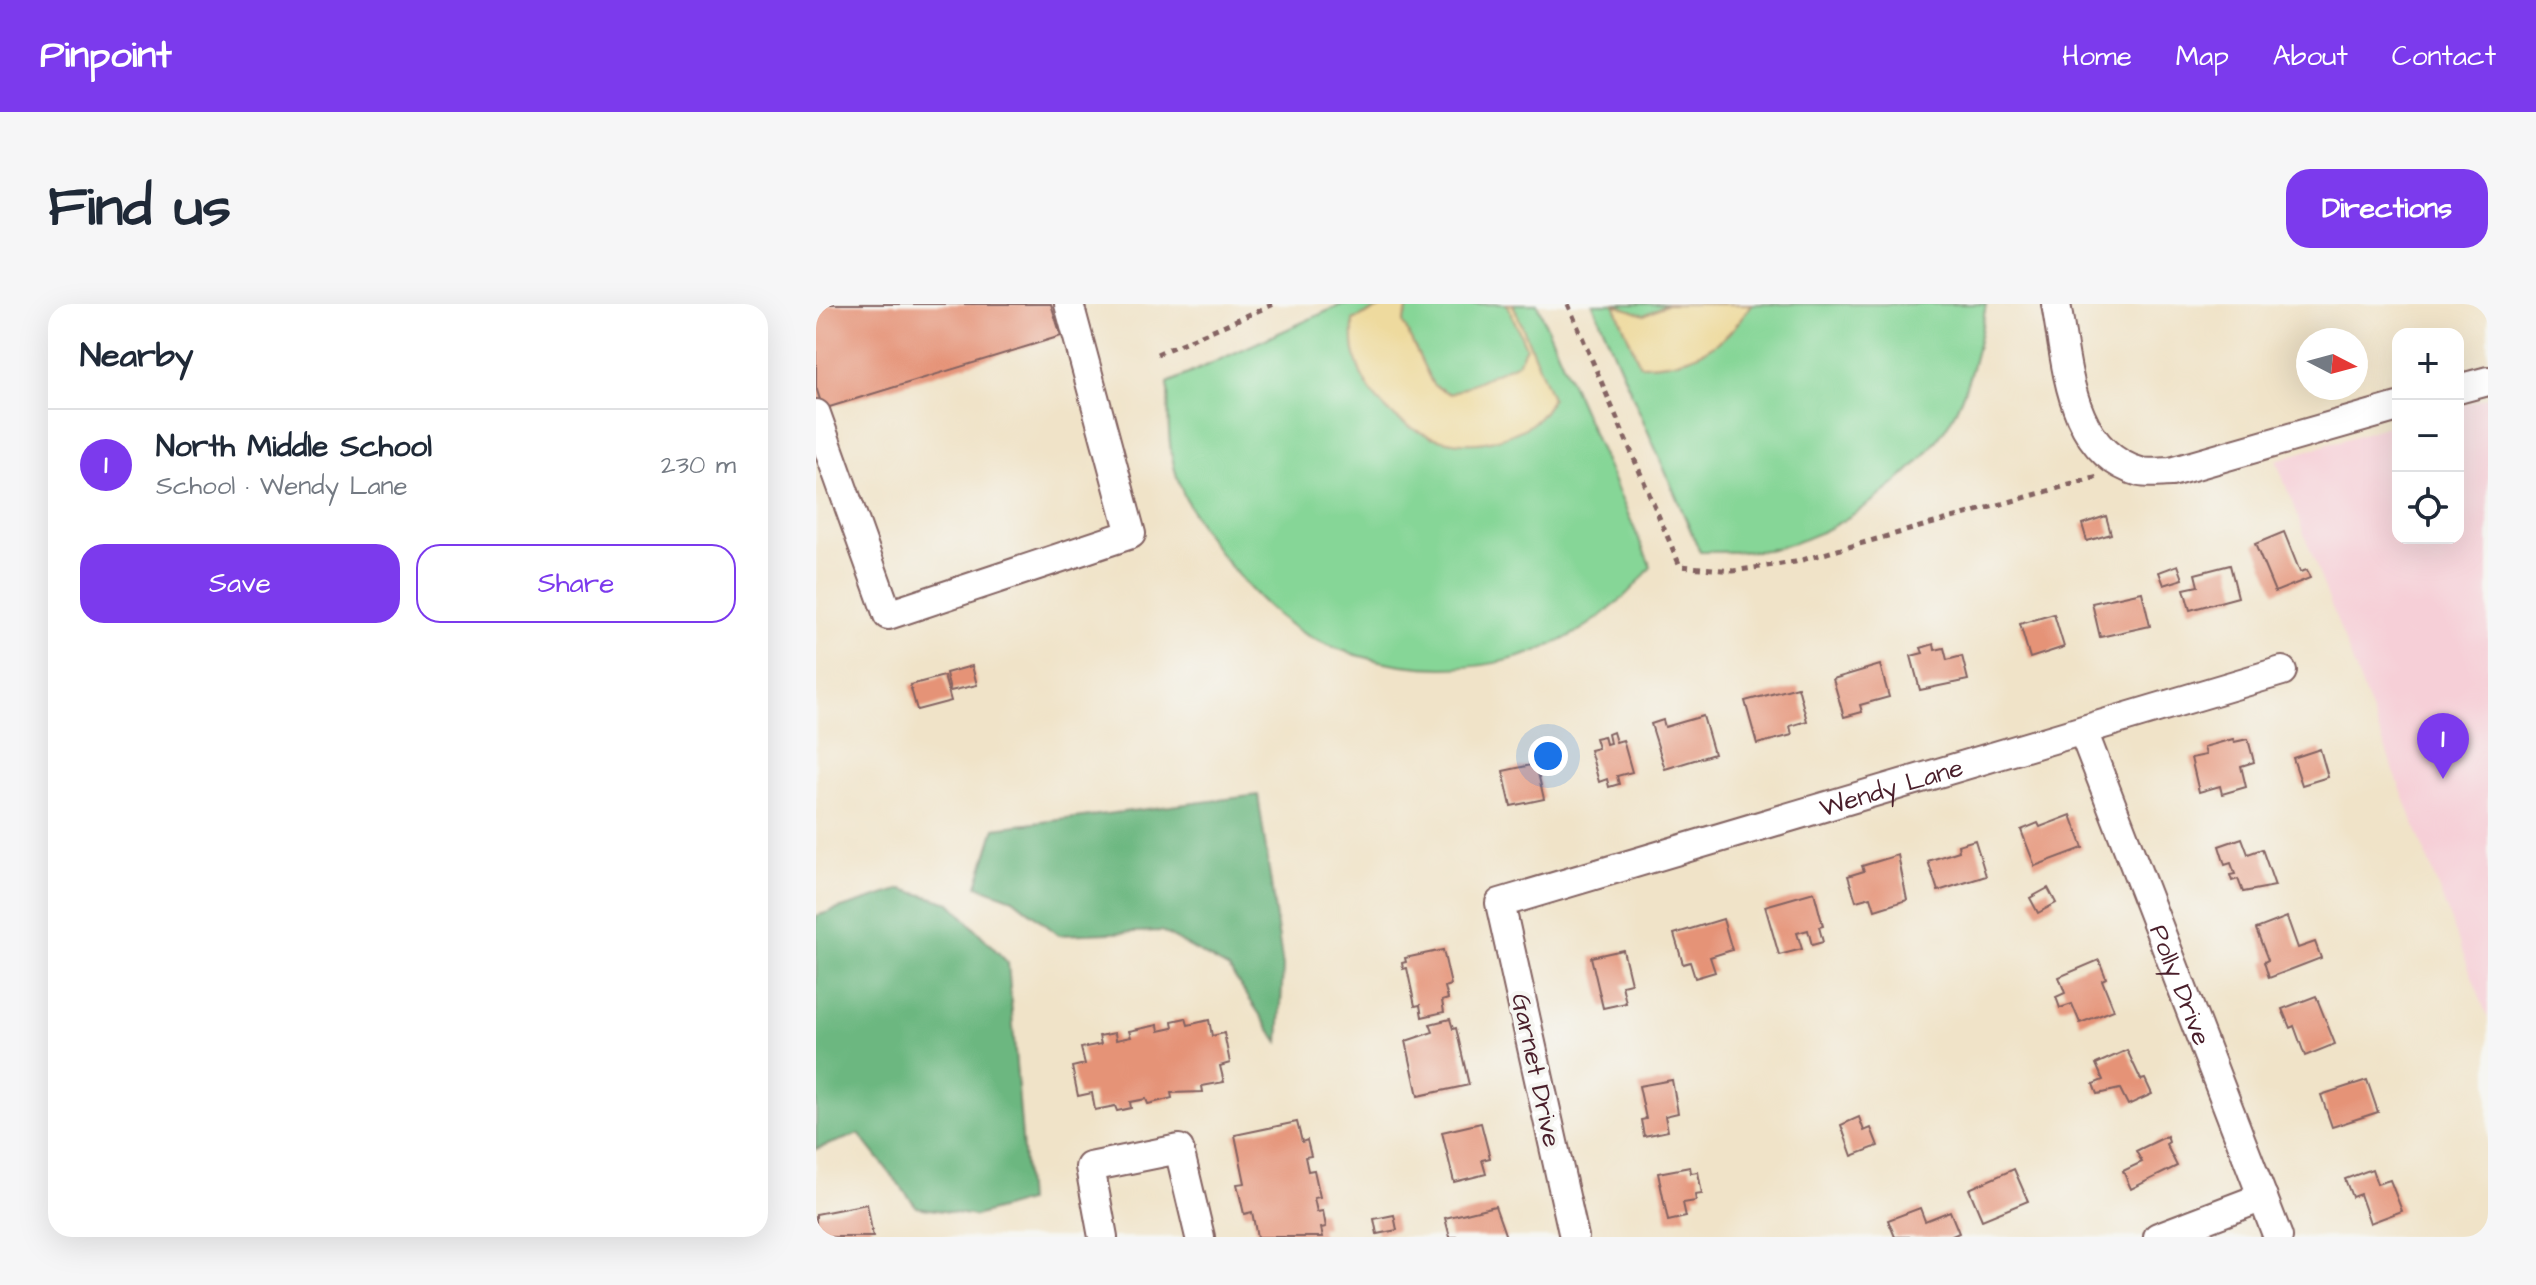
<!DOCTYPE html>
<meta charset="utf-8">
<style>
body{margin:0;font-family:"Architects Daughter",sans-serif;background:#f6f6f7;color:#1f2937}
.controls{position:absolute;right:24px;top:24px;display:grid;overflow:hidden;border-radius:16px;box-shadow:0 8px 32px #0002}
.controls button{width:72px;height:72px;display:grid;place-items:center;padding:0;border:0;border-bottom:2px solid #e0e1e3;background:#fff;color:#1f2937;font:40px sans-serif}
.compass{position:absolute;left:1480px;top:24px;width:72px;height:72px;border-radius:50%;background:#fff;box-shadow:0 8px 32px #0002;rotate:96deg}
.you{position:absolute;left:732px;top:452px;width:28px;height:28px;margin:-20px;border:6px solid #fff;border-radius:50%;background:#1a73e8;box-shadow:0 0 0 12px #1a73e833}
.badge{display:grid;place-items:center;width:52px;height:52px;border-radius:50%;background:#7c3aed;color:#fff;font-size:26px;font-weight:700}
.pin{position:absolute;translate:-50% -66px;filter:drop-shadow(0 2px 4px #0008)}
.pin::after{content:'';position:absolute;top:42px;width:28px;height:24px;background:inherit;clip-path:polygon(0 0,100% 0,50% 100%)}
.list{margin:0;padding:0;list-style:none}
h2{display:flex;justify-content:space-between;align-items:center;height:104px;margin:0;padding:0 32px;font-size:34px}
h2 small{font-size:26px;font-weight:400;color:#747a83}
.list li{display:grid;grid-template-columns:52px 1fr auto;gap:24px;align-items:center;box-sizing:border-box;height:112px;padding:0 32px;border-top:2px solid #e0e1e3}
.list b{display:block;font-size:30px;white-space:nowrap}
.list p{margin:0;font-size:26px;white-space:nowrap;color:#747a83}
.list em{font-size:26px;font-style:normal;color:#747a83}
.actions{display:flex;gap:16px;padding:24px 32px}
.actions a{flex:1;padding:18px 0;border:2px solid #7c3aed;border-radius:24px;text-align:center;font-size:28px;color:#7c3aed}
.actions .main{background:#7c3aed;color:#fff}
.icon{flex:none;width:44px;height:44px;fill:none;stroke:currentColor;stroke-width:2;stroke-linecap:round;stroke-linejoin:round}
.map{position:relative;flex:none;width:1672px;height:933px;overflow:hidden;border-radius:24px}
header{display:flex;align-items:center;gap:48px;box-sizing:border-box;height:112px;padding:0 40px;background:#7c3aed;color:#fff}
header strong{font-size:38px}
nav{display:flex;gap:44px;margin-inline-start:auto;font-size:28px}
.intro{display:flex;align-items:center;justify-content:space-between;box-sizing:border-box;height:192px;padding:0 48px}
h1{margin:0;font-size:56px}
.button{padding:20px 36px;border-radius:24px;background:#7c3aed;color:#fff;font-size:28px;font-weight:700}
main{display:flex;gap:48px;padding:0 48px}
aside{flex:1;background:#fff;border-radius:24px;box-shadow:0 8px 32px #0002}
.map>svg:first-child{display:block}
.built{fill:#f6cfd7}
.green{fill:#86d697;stroke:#687a61;stroke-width:2}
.forest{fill:#6cb780;stroke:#5b6b56;stroke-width:2}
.sand{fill:#eeda9e;stroke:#9c7c64;stroke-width:2}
.building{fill:#e59377}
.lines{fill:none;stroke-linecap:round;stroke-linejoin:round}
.minor-casing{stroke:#846462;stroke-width:32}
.path{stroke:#846462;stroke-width:5;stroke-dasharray:6 6;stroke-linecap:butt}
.minor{stroke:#fff;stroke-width:28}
.labels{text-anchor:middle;stroke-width:8;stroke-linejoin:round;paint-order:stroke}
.street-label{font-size:26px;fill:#4a1f2b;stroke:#f6f6f2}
</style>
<header>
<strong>Pinpoint</strong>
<nav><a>Home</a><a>Map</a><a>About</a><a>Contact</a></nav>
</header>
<div class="intro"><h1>Find us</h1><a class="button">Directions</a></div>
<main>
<aside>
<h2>Nearby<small></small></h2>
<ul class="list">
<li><span class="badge">1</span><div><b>North Middle School</b><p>School · Wendy Lane</p></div><em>230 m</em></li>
</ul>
<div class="actions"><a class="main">Save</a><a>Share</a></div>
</aside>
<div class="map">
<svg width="1672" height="933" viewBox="0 0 1672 933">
<rect width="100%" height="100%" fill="#f6f6f2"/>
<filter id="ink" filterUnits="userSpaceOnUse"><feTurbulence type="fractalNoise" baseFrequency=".0125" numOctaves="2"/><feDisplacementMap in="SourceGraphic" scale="16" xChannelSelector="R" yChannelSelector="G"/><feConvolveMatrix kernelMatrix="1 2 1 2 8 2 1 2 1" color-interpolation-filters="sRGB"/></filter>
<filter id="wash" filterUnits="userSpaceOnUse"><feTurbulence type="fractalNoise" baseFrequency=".006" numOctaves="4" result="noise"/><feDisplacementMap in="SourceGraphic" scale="32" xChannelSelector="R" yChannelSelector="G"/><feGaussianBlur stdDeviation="1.8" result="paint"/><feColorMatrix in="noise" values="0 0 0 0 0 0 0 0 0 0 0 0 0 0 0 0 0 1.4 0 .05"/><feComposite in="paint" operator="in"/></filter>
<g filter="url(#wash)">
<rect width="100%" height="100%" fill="#f0e3c8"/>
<!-- built -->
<polygon class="built" points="1672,93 1672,715 1460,156 1582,119 1582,234 1642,234 1642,102"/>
<!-- green -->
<g class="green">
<path d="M527,0H721L835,263C752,368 616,390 496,334C463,318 434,286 411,258C388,230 364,193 357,157C351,133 353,104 352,79Z"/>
<path d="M777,0H1170C1164,37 1156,73 1140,106C1110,166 1028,227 964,243C940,250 909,247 884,248Z"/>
</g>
<!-- forest -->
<g class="forest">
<polygon points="442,491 467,663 463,739 413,665 345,627 243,631 197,595 161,582 179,524"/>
<polygon points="86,585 134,599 192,659 211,897 159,912 101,903 43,830 0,845 0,612"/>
</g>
<!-- sand -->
<g class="sand">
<path d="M573,0H593L587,19L617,81L634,90L702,59L710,43L691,0H697L736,94C725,118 709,126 685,134C624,155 550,111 538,47C536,37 537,26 537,16Z"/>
<path d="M798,0L828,11L851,0H935C909,44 874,61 824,61Z"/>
</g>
<g id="blocks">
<!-- building -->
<g class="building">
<polygon points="0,0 235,0 245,32 7,105 0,83"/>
<polygon points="1290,212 1295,230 1271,237 1266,220"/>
<polygon points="1468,228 1484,268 1491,266 1494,274 1459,288 1439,240"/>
<polygon points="1362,261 1367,275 1348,281 1343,268"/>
<polygon points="1414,261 1422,293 1374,306 1368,285 1382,282 1379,270"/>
<polygon points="1326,288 1334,322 1284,333 1276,299"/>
<polygon points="1238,310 1248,343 1214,354 1204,320"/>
<polygon points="1118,340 1119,346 1128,344 1131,356 1146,352 1152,376 1104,386 1095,352 1107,349 1105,344"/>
<polygon points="1064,361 1073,393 1044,401 1046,408 1028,413 1017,375"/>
<polygon points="156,362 161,381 134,387 130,369"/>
<polygon points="128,372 135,397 101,406 94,381"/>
<polygon points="982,383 991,417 974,422 976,431 941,440 929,397"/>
<polygon points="887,412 898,450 849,465 835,420 847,416 849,423"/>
<polygon points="797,428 800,438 807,436 816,468 801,472 803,480 793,483 791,475 783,478 774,446 782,444 779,434 788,432 790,440 794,439 792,430"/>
<polygon points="1417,435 1418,438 1432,435 1438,458 1425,462 1430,483 1406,490 1404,482 1383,488 1375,454 1390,451 1388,443"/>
<polygon points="1504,445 1512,473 1486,481 1477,454"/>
<polygon points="720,460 728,495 695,502 687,467"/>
<polygon points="1255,511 1267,544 1219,562 1205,526 1222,519 1224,523"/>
<polygon points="1426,534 1432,550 1446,545 1459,582 1427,588 1422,575 1416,577 1414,571 1419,570 1415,559 1409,561 1403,542"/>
<polygon points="1159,536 1170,572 1122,587 1112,557 1143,547 1142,541"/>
<polygon points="1082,551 1091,596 1059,606 1055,593 1040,597 1032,572 1048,567 1046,562"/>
<polygon points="1232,584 1240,599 1222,609 1214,594"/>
<polygon points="998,588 1007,622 1003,623 1007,638 996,641 992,626 981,629 986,645 963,651 949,602"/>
<polygon points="1471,613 1482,644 1499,638 1505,654 1453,674 1448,658 1452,656 1440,625"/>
<polygon points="907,615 916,646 894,653 899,668 879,674 874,658 867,660 858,630"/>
<polygon points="627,646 635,681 629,683 632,695 626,697 628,708 606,713 604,701 599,702 591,664 587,665 586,659 590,658 589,654"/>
<polygon points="807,646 815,679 806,681 810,699 787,704 775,653"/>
<polygon points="1283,656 1290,674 1286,676 1298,706 1264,719 1256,700 1244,704 1240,693 1249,689 1243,673"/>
<polygon points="1500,692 1519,740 1489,752 1478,722 1474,724 1466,705"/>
<polygon points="370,714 372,721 393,716 396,732 408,729 414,759 404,762 408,778 386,782 387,788 355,789 356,794 332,800 330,795 314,798 315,804 301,807 299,802 279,806 276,789 262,792 256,763 269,760 265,744 285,740 283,732 299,729 300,736 315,733 313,727 342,721 343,727 357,724 356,717"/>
<polygon points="634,715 637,725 640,724 653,781 602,792 590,737 617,728 614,720"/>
<polygon points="1311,746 1325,776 1329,775 1336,790 1312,801 1304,785 1281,790 1277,780 1287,776 1280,760"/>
<polygon points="856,776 862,809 849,812 852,827 828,832 825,816 830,815 823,782"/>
<polygon points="1551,776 1562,808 1516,823 1505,791"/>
<polygon points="1043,813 1048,827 1055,824 1062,842 1036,852 1025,821"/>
<polygon points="481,818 486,838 491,836 495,852 489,853 492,867 498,866 504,893 498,894 501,908 507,907 510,923 505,924 507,933 441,933 436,908 428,910 421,880 429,879 419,831"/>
<polygon points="665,819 674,854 666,856 670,870 638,878 626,828"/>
<polygon points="1351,832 1353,838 1350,840 1361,862 1315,885 1307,867 1326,858 1320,847"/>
<polygon points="874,863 875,869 882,868 886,890 879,891 880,897 867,899 870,913 852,917 842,869"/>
<polygon points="1198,865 1212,897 1166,916 1153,885"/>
<polygon points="1556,865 1561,880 1574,876 1586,907 1554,919 1544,890 1536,893 1529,875"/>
<polygon points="51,900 57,933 0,933 0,910"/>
<polygon points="679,902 690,933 634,933 629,914"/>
<polygon points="1104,904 1109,917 1134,907 1143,929 1134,933 1079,933 1072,916"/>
<polygon points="578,911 581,926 561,930 558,915"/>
</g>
</g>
</g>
<g filter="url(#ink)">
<use href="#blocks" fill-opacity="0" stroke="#846462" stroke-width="2"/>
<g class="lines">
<!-- minor casing -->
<g class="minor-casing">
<g id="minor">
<path d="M1240,0C1251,59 1253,148 1324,168C1333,170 1346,168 1355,168L1582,103"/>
<polyline points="1642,85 1672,77"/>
<polyline points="0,110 72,311 315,230 253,0"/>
<path id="s1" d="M1267,427L1462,933"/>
<polyline points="287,933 274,863 363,845 384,933"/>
<path id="s2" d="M758,933L684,599L1466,367"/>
<polyline points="1342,933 1447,893"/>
</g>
</g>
<!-- path -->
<g class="path">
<polyline points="752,0 864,262 917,267 979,258 1282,173"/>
<polyline points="341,50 458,0"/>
</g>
<!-- minor -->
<use href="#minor" class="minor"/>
</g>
</g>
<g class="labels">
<!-- street labels -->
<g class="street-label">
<text dy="9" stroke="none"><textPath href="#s2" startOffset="750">Wendy Lane</textPath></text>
<text dy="9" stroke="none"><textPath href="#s1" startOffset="272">Polly Drive</textPath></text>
<text transform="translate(721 766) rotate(78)" y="9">Garnet Drive</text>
</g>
</g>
</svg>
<div class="controls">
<button>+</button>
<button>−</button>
<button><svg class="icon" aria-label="locate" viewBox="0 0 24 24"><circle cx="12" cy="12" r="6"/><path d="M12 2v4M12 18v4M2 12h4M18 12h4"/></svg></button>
</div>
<svg class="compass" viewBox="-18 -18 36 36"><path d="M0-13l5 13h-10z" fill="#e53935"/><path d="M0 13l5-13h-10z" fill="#747a83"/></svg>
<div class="you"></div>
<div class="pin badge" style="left:1627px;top:475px">1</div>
</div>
</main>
